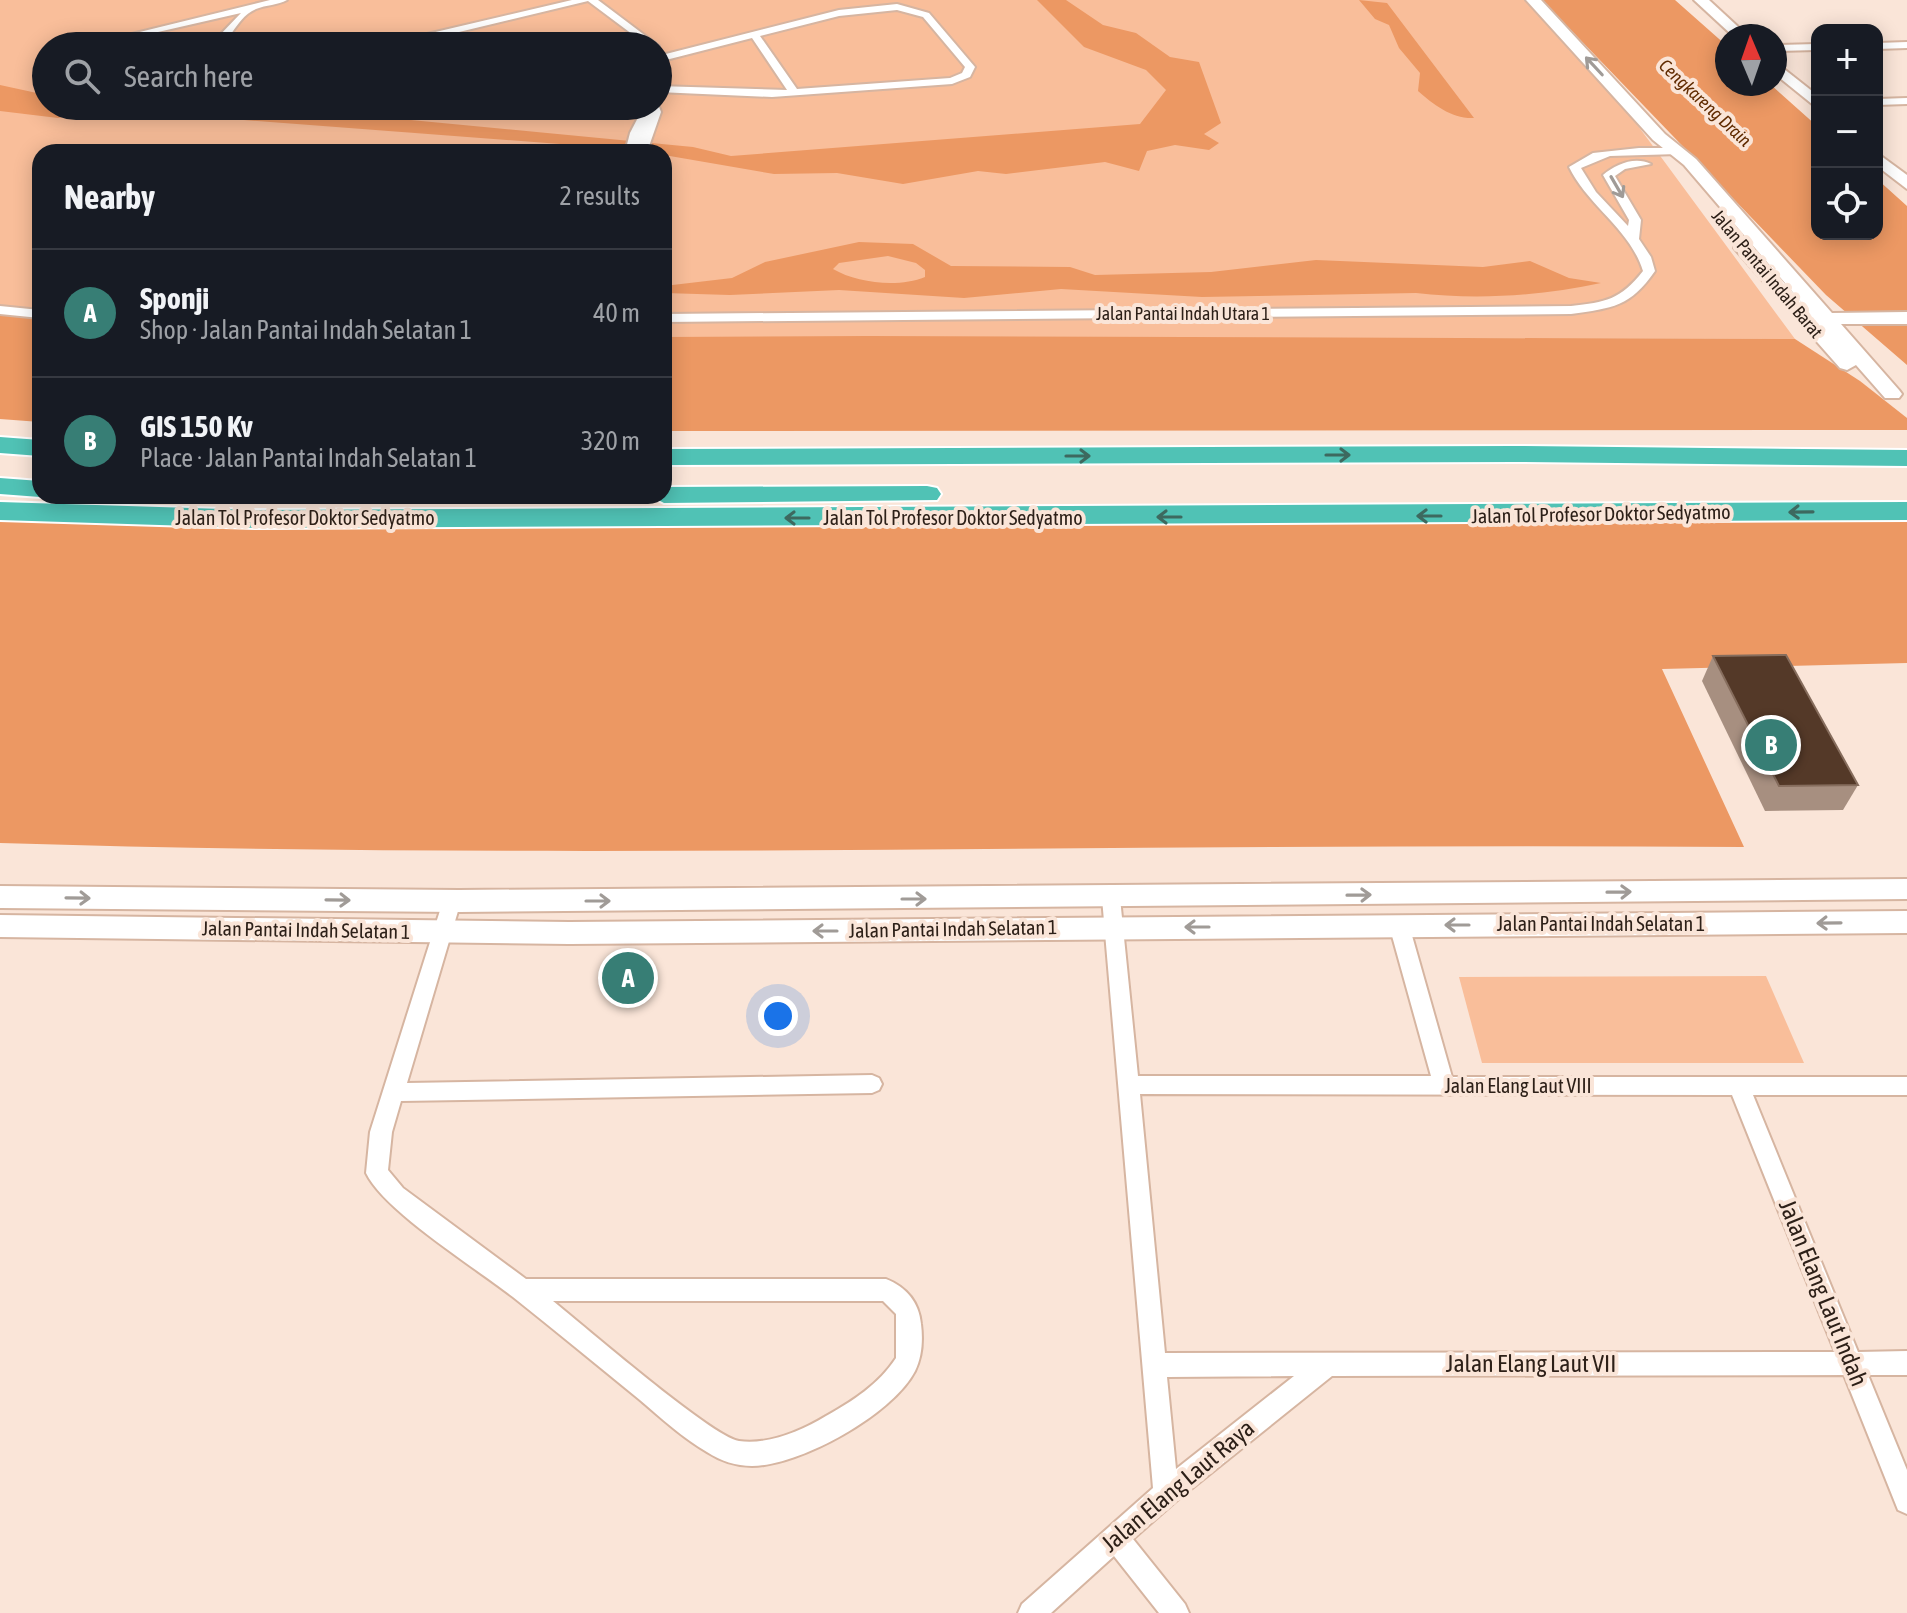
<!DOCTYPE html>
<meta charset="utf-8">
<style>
body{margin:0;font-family:"Asap Condensed",sans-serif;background:#20242c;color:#f1f3f6}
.controls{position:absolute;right:24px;top:24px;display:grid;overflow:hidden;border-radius:16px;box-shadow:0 4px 20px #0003}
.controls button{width:72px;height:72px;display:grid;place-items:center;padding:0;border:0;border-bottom:2px solid #363941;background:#171b24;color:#f1f3f6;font:40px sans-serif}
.compass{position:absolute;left:1715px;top:24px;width:72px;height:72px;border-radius:50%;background:#171b24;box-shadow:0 4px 20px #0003;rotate:358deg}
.you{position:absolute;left:778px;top:1016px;width:28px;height:28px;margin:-20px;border:6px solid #fff;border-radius:50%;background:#1a73e8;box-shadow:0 0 0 12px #1a73e833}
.badge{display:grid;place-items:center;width:52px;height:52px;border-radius:50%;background:#377e75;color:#fff;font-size:26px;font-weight:700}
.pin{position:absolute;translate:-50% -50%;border:4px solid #fff;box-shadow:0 2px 8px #0006}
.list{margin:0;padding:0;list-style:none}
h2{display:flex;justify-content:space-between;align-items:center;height:104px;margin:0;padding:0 32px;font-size:34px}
h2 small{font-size:26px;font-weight:400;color:#9ea1a6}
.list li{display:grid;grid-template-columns:52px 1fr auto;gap:24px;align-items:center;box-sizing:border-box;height:128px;padding:0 32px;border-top:2px solid #363941}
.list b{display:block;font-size:30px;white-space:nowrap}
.list p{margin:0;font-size:26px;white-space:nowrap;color:#9ea1a6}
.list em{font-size:26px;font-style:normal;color:#9ea1a6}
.icon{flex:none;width:44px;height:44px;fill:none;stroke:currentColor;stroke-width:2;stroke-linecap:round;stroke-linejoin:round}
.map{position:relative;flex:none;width:1907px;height:1613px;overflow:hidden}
.search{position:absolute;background:#171b24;box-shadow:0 4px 20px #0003;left:32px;top:32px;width:640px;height:88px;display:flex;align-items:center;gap:20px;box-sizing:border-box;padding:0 28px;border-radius:44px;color:#9ea1a6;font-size:30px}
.panel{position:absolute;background:#171b24;box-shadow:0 4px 20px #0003;left:32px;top:144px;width:640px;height:360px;border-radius:24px}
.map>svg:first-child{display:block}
.green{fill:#f9be9a;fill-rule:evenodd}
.water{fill:#ec9863;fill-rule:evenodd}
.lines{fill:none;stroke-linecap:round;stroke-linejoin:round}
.street-casing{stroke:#d6b5a1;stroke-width:4}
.secondary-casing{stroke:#d6b5a1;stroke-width:4}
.highway-casing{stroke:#fff;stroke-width:4}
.street{fill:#fff;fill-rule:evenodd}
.secondary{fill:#fff;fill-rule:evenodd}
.highway{fill:#50c2b5;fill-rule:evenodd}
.wall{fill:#a78f80}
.building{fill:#543928;stroke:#866d5d;stroke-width:2}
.oneway{stroke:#a09b97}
.oneway2{stroke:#3d695f}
.labels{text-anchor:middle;stroke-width:8;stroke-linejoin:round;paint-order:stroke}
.far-water-label{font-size:18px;font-style:italic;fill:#602b00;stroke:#fae5d8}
.far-street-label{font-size:18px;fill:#2d2018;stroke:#fae5d8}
.street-label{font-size:20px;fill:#2d2018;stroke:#fae5d8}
.near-street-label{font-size:24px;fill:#2d2018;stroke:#fae5d8}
</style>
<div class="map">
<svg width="1907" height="1613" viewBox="0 0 1907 1613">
<rect width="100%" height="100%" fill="#fae5d8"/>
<!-- green -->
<g class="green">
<path d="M0,0H1525L1619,100L1795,339L664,337V152H40V318L0,314ZM46,46H658V106H46Z"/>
<polygon points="1766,976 1804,1063 1482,1063 1459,977"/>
</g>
<!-- water -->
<g class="water">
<polygon points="1037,0 1066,0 1103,25 1136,33 1170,57 1199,62 1221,123 1204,134 1219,143 1209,150 1175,145 1147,151 1139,171 1105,162 1006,174 978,171 903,184 837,173 774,174 664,155 664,152 231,119 189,112 97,110 58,118 0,111 0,85 46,95 46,106 296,109 693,147 731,156 1140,124 1166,90 1146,70 1084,47"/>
<path d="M1359,0L1387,3L1474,118C1452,119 1434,105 1418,91L1420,73L1399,48L1389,25L1375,19Z"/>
<polygon points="1542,0 1675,0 1727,46 1727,84 1770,84 1817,126 1817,234 1877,234 1877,179 1907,206 1907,365 1826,295"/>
<path d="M859,242L913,244L951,266L1070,267L1095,275L1211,272L1316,260L1483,267L1530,261L1569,278L1601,283C1541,296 1477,300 1416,293L1202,297L1061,289L964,298L839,290L730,295L664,293V286L732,278L765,262ZM888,256L916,263L925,270V277C898,288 857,283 833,269L839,263Z"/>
<polygon points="0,314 40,318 40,422 0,419"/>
<polygon points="868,336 1795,339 1860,381 1907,418 1907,430 664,431 664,337"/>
<path d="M1907,516V663L1662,669L1744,847C1163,842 581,861 0,843V519Z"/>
</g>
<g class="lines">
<!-- street casing -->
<g class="street-casing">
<g id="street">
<path d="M270,0H287C278,5 266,5 256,9C231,20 237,46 201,46L217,38L241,13L123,40L157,46H119L103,41Z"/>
<polygon points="572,0 598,0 659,46 648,46 588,1 434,38 419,46 406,46 427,34"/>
<path d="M897,4L929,13L975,67L970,77L952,84L772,97L658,92V86L787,90L752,38L658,62V56L839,10ZM897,10L923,17L965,67L962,73L950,78L797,89L760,36L839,16Z"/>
<polygon points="1907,42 1907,48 1877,49 1877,43"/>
<polygon points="1817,44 1817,50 1775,51 1775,45"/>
<polygon points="1907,98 1907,104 1877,105 1877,99"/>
<polygon points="658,104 661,112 647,152 625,152 630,133 644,106"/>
<path d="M1639,148H1679L1685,151L1679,154L1610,156L1581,168L1596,192L1628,226L1629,220L1603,175C1616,164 1635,156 1651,164L1625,169L1615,176L1641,220L1639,239L1651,257L1655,271C1630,307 1613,308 1571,314L664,322V314L1571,306C1606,302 1620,300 1643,271C1630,229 1588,206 1569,167L1593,153Z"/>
<polygon points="0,306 40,310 40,318 0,314"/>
<path d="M1111,891L1118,893L1120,898L1138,1076H1431L1389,925L1392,920H1406L1409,925L1452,1077H1907V1095H1753L1858,1352L1907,1351V1375H1868L1907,1470V1514L1898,1510L1844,1375L1332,1376L1175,1502L1133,1539L1185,1604L1189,1613H1159L1114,1556L1051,1613H1018L1022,1604L1153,1488L1102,898L1104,893ZM1140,1094L1732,1095L1835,1352L1165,1353ZM1294,1376L1176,1469L1167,1377Z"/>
<path d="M452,894L459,896L461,901L407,1083L872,1075L879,1078L882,1084L879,1090L872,1093L401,1101L392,1132L388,1170L403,1188L526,1279H886C906,1287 919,1302 921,1324C923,1339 922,1357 915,1371C893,1414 800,1466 752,1466C736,1466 721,1461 707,1452C683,1438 661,1418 640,1400C598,1366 556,1331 513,1297C476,1268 384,1211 366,1173L370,1132L443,901L445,896ZM553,1301H883L896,1314V1358C879,1384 853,1401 826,1416C801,1431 768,1445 739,1441C712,1437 583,1325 553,1301Z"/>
</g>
</g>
<!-- secondary casing -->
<g class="secondary-casing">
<g id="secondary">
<polygon points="1526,0 1541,0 1665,134 1696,159 1832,313 1907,312 1907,324 1841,324 1899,390 1902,394 1899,398 1885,398 1856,365 1847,370 1840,368 1734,248 1734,240 1746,240 1809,311 1684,165 1653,140"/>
<polygon points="1694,0 1709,0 1748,36 1733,36"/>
<polygon points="1775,62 1817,95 1817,108 1775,74"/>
<polygon points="1877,153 1907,175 1907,189 1877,166"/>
<polygon points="1907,879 1907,899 459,912 0,908 0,886 459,890"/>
<polygon points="1907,911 1907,933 569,944 0,937 0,915 569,922"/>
</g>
</g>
<!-- highway casing -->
<g class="highway-casing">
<g id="highway">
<polygon points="0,437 40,440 40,456 0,453"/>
<polygon points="1514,446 1907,450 1907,466 1514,462 664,465 664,449"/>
<polygon points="0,478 40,481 40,496 45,496 40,497 0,494"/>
<polygon points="927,486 937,488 941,494 937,500 664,503 651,496 664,496 664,487"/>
<polygon points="0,502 255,510 1907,502 1907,520 255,528 0,520"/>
</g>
</g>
<!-- street -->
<use href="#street" class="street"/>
<!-- secondary -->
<use href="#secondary" class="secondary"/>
<!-- highway -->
<use href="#highway" class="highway"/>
</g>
<!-- wall -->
<polygon class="wall" points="1713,656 1858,785 1843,810 1765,811 1702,681"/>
<!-- building -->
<polygon class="building" points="1786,655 1858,785 1779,786 1713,656"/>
<!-- one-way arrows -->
<defs><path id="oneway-shaft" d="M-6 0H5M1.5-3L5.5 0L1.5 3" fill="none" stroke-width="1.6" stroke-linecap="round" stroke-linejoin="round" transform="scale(2)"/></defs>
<g class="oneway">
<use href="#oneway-shaft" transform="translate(1594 66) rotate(-133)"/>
<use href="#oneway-shaft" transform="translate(1617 187) rotate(60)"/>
<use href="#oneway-shaft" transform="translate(1619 892) rotate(-1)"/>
<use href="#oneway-shaft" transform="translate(1359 895) rotate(-1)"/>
<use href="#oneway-shaft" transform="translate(78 898) rotate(1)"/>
<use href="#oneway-shaft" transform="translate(914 899)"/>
<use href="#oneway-shaft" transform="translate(338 900) rotate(1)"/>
<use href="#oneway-shaft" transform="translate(598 901)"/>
<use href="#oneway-shaft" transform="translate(1829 923) rotate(179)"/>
<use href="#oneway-shaft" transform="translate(1457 925) rotate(180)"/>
<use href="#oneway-shaft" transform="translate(1197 927) rotate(180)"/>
<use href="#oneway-shaft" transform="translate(825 931) rotate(180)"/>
</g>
<g class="oneway2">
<use href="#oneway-shaft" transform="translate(1338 455)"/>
<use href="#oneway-shaft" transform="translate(1078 456)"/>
<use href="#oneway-shaft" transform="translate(1801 512) rotate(179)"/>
<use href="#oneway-shaft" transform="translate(1429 516) rotate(180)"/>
<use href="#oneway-shaft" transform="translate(1169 517) rotate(180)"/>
<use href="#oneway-shaft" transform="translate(797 518) rotate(180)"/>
</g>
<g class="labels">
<!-- far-water labels -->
<g class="far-water-label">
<text transform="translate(1705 103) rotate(43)" y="6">Cengkareng Drain</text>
</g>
<!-- far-street labels -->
<g class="far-street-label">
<text transform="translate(1767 274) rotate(50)" y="6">Jalan Pantai Indah Barat</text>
<text x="1183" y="320">Jalan Pantai Indah Utara 1</text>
</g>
<!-- street labels -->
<g class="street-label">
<text transform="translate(1601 514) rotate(-1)" y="7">Jalan Tol Profesor Doktor Sedyatmo</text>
<text x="305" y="525">Jalan Tol Profesor Doktor Sedyatmo</text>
<text x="953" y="525">Jalan Tol Profesor Doktor Sedyatmo</text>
<text x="1601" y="931">Jalan Pantai Indah Selatan 1</text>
<text transform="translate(953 929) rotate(-1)" y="7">Jalan Pantai Indah Selatan 1</text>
<text transform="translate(306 930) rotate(1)" y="7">Jalan Pantai Indah Selatan 1</text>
<text x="1518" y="1093">Jalan Elang Laut VIII</text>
</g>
<!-- near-street labels -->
<g class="near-street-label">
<text transform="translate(1823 1293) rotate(68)" y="8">Jalan Elang Laut Indah</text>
<text x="1531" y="1372">Jalan Elang Laut VII</text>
<text transform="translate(1178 1486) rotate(-40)" y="8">Jalan Elang Laut Raya</text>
</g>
</g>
</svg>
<div class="controls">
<button>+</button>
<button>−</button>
<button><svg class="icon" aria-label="locate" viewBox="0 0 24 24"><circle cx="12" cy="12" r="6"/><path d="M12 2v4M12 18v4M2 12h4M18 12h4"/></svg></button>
</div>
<svg class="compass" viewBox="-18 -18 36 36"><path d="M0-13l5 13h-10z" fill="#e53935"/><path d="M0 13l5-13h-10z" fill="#9ea1a6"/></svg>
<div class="you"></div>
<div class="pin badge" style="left:628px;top:978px">A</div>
<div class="pin badge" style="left:1771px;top:745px">B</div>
<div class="search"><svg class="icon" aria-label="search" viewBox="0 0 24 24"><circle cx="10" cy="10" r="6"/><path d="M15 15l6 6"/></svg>Search here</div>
<section class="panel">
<h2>Nearby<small>2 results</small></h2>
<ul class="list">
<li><span class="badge">A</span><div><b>Sponji</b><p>Shop · Jalan Pantai Indah Selatan 1</p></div><em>40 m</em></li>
<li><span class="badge">B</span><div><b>GIS 150 Kv</b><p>Place · Jalan Pantai Indah Selatan 1</p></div><em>320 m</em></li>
</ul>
</section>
</div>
